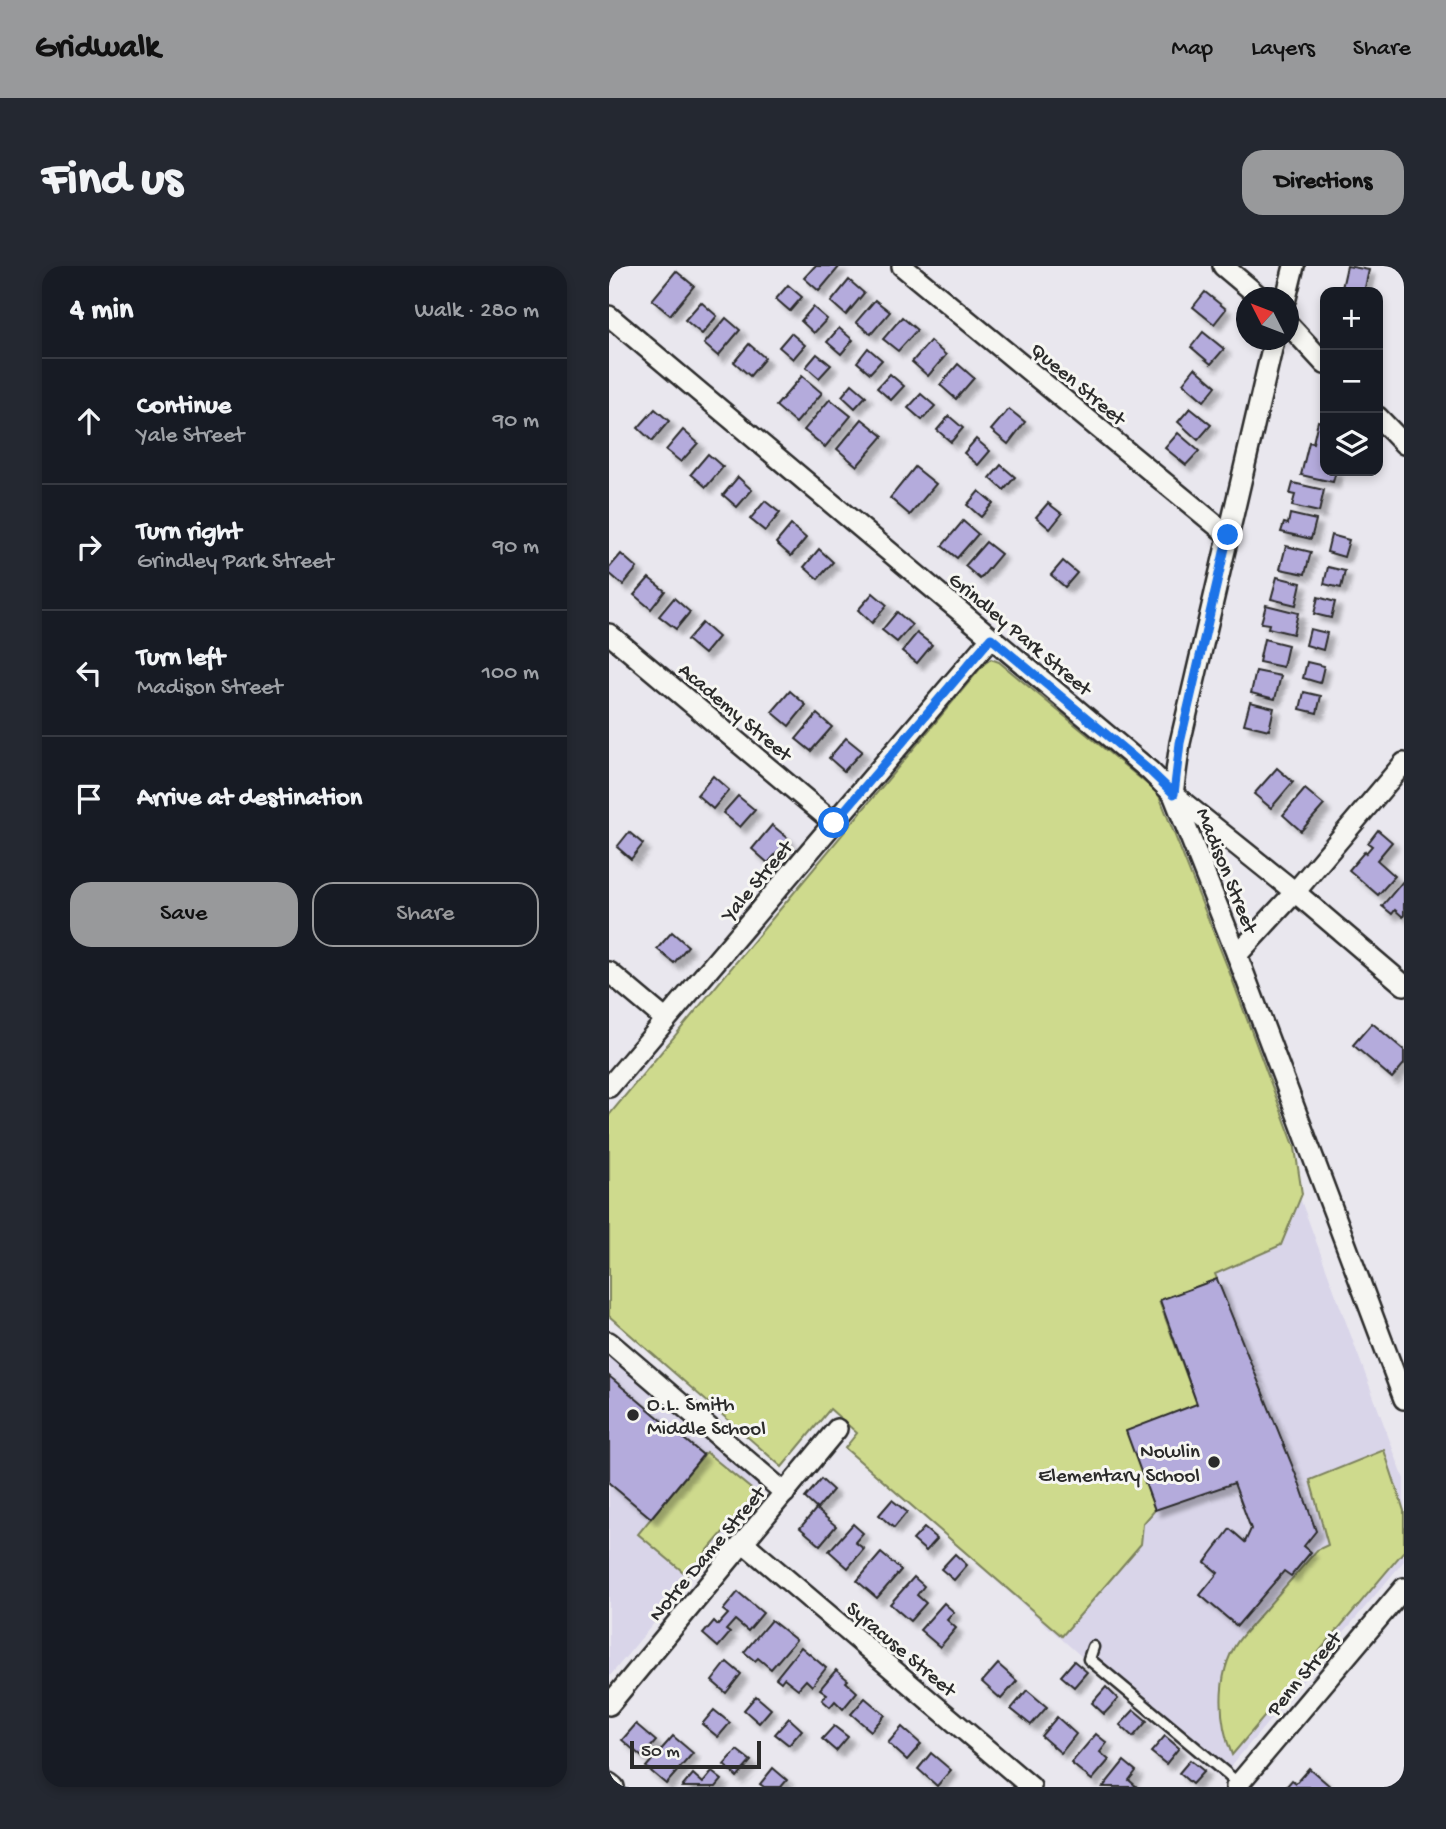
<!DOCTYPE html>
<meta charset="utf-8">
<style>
body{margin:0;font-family:"Gochi Hand",sans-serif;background:#242831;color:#f1f3f6}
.controls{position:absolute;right:21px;top:21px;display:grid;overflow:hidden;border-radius:14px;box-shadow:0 4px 10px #0003}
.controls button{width:63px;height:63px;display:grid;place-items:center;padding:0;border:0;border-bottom:2px solid #363941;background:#171b24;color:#f1f3f6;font:35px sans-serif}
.compass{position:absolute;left:627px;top:21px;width:63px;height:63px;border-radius:50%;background:#171b24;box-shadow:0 4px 10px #0003;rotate:312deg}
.scale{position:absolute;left:21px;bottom:18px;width:131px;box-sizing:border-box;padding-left:7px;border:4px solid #2b2b2b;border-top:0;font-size:19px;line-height:24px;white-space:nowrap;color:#2b2b2b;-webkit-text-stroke:5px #f6f6f2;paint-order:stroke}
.stop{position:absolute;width:21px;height:21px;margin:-16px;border:5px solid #1a73e8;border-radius:50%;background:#fff}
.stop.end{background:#1a73e8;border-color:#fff;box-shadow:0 2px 7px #0008}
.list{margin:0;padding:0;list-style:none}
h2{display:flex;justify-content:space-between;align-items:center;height:91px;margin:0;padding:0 28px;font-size:30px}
h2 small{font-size:23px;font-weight:400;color:#9ea1a6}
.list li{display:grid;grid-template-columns:46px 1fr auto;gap:21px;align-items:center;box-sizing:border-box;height:126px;padding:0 28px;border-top:2px solid #363941}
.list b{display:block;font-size:26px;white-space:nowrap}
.list p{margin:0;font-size:23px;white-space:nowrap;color:#9ea1a6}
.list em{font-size:23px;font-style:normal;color:#9ea1a6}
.actions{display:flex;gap:14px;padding:21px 28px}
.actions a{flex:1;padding:16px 0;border:2px solid #98999b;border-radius:21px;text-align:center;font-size:24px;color:#98999b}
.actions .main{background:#98999b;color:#111}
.icon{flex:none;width:38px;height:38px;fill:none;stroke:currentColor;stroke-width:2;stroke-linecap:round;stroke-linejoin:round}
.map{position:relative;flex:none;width:795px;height:1521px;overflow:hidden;border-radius:21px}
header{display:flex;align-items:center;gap:42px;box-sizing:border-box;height:98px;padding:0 35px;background:#98999b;color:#111}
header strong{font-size:33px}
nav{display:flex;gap:38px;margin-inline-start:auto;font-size:24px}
.intro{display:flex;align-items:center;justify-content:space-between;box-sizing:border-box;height:168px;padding:0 42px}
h1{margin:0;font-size:49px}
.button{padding:18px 32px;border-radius:21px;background:#98999b;color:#111;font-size:24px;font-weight:700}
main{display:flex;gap:42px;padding:0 42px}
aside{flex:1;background:#171b24;border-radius:21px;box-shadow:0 4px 10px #0003}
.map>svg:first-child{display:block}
.built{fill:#d9d5e9}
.green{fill:#ceda8d;stroke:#7c825c;stroke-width:2}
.building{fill:#b4abdc;stroke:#2b2b2b;stroke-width:2;filter:url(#shadow)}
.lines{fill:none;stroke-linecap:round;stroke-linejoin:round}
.service-casing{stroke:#2b2b2b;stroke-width:15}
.minor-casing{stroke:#2b2b2b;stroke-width:24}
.service{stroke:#f6f6f2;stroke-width:10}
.minor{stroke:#f6f6f2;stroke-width:19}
.route{stroke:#1a73e8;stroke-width:9}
.poi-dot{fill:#2b2b2b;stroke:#f6f6f2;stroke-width:2.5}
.labels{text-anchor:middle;stroke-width:6;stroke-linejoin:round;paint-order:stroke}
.street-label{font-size:21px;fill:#2b2b2b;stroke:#f6f6f2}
.poi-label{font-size:21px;fill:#2b2b2b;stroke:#f6f6f2;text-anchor:start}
</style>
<header>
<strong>Gridwalk</strong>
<nav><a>Map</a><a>Layers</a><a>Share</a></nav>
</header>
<div class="intro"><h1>Find us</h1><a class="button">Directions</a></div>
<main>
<aside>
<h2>4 min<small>Walk · 280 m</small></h2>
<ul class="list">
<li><svg class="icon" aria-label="ahead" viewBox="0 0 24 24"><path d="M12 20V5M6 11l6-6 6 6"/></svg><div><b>Continue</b><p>Yale Street</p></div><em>90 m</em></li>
<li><svg class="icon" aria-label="right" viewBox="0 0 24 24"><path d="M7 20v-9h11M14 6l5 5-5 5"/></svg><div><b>Turn right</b><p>Grindley Park Street</p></div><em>90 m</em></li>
<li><svg class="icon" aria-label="left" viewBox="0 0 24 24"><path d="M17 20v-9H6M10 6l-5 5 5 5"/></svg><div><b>Turn left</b><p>Madison Street</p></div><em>100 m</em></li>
<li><svg class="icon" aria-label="arrive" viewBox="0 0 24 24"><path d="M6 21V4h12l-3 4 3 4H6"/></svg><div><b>Arrive at destination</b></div></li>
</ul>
<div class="actions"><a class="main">Save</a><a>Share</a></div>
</aside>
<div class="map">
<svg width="795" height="1521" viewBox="0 0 795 1521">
<defs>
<filter id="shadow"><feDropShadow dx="6" dy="6" stdDeviation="2" flood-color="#0004"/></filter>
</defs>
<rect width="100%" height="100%" fill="#e9e7ee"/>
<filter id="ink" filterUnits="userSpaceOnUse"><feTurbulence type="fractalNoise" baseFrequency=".0143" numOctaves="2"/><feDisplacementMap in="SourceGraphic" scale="14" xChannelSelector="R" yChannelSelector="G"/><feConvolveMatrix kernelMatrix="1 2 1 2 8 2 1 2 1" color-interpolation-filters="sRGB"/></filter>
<g filter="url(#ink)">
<!-- built -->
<g class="built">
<polygon points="687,921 795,1213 795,1295 611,1513 273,1214 445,1014"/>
<polygon points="0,1091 156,1224 0,1411"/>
</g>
<!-- green -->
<g class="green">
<polygon points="382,393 390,396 549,527 620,705 686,882 693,928 672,979 606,1008 608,1013 550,1035 588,1138 518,1165 546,1244 534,1258 532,1278 453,1370 236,1182 248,1167 221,1143 173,1201 0,1050 0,849 375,398"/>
<path d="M775,1184L795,1245V1285L623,1489C608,1452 607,1401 633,1370L708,1284L719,1279L701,1214Z"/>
<polygon points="97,1186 147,1227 78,1309 29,1268"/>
</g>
<!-- building -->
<g class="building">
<polygon points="206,0 231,0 210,25 195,12"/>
<polygon points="738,0 760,4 755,26 733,22"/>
<polygon points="67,5 85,20 61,49 43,34"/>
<polygon points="240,14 255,27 237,49 222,36"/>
<polygon points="179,19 193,31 181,45 167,33"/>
<polygon points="596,26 617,43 605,58 584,41"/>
<polygon points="266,34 281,46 262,68 247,56"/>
<polygon points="92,36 108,50 93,68 76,54"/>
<polygon points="204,41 218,53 205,67 192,55"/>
<polygon points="293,51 308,64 289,85 274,73"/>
<polygon points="117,52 131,64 109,90 95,78"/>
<polygon points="230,62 244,74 232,88 218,76"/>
<polygon points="594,66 615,83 602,98 582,81"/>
<polygon points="182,67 196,79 184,93 170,81"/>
<polygon points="321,75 337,89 319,110 303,96"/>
<polygon points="140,78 156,92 141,110 125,96"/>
<polygon points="259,82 273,94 261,107 248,96"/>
<polygon points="208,88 222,99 210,112 197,101"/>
<polygon points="349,98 365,112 347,133 331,119"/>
<polygon points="586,102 607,120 595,135 574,117"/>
<polygon points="281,108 295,120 282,134 268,122"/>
<polygon points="193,110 213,127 187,157 167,140"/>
<polygon points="243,118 257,130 246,142 233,130"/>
<polygon points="312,128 326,140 313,154 299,142"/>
<polygon points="221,133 242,150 216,181 195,164"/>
<polygon points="581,142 602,159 589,174 569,156"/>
<polygon points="46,143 60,155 43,175 29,162"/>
<polygon points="400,143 416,156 399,178 382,164"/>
<polygon points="340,150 354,162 342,176 328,164"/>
<polygon points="253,153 274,170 248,200 228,183"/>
<polygon points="709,155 716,157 716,205 727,205 724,216 692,209 700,176 704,177"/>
<polygon points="74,164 89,177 72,196 57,184"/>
<polygon points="569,167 590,185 577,199 556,182"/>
<polygon points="367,173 381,185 369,199 355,187"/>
<polygon points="99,188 114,201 97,221 82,208"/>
<polygon points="392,199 406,211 395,224 381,212"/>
<polygon points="306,201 327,218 301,249 281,232"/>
<polygon points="129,211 143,224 128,241 114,229"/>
<polygon points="684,217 715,224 710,246 683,240 686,229 681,228"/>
<polygon points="370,225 384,237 372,251 358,239"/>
<polygon points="156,235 171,247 156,265 141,253"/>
<polygon points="439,237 453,248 441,263 427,251"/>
<polygon points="681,248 707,254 702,273 672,266 675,257 679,258"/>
<polygon points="354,255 369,268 348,292 333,280"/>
<polygon points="182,259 197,272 182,290 167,277"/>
<polygon points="722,269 740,274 735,291 718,286"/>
<polygon points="377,276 392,288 371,313 356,300"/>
<polygon points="677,280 702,286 696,308 671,303"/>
<polygon points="210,283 224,296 209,313 195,301"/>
<polygon points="12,288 28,302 14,319 0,307 0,302"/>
<polygon points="454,295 468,307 456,321 442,309"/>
<polygon points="719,301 736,305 732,322 715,318"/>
<polygon points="668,311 692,317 687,339 662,333"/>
<polygon points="40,312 56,325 42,343 25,329"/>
<polygon points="264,327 278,339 263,357 249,344"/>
<polygon points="709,331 726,336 722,352 705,348"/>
<polygon points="65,332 81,346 67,363 50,350"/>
<polygon points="657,339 689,347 684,368 659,362 660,358 652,357"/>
<polygon points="288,346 303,359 288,376 273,364"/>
<polygon points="93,357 109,371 95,388 78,374"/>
<polygon points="701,363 718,367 714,384 697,379"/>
<polygon points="308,367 323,379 308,397 293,385"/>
<polygon points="655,373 679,379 674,401 650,396"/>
<polygon points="698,396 715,400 711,417 694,412"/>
<polygon points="647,405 672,410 666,433 642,427"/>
<polygon points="181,425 197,439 180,460 163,446"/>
<polygon points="695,426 712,430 708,447 691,443"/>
<polygon points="641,436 665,442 660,464 635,458"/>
<polygon points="208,448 223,461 202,485 187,473"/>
<polygon points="237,472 253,485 235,505 220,492"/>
<polygon points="668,502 684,516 662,542 645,528"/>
<polygon points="104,510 120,524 104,543 88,529"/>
<polygon points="696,523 715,539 692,565 674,549"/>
<polygon points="129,530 146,544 131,561 114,547"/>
<polygon points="163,559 180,573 159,597 143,583"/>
<polygon points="769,564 783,576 768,594 786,610 769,629 740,604 756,585 757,587 763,580 759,577"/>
<polygon points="20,566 34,578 22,593 8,581"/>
<polygon points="795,614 795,649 794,651 786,644 783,648 773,640"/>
<polygon points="63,666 79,680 65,697 48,683"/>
<polygon points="763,757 795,784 795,798 783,812 744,779"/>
<polygon points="608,1013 691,1219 707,1265 695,1280 702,1286 682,1310 675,1305 628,1360 591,1329 609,1307 596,1296 621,1263 636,1276 642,1263 625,1217 546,1244 517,1165 588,1138 551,1034"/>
<polygon points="0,1110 94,1189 42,1252 0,1217"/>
<polygon points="212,1213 224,1224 208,1243 196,1232"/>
<polygon points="283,1234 298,1246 285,1262 270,1249"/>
<polygon points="207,1243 227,1260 211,1279 191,1262"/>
<polygon points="244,1258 254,1267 246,1276 255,1283 239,1302 220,1285"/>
<polygon points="315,1262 328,1273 317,1285 304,1274"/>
<polygon points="272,1287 292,1304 268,1332 248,1315"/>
<polygon points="346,1288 358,1299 345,1314 332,1303"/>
<polygon points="305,1311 315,1320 308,1329 317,1337 301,1355 281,1338"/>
<polygon points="129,1326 154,1347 139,1365 126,1354 117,1364 121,1367 109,1381 94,1368 105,1355 109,1359 119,1348 114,1344"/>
<polygon points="335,1337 345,1346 338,1354 347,1362 331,1381 311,1364"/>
<polygon points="162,1354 187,1374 162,1403 149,1392 146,1395 135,1386"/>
<polygon points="192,1381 217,1402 203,1420 197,1414 189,1423 175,1412 172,1416 167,1412"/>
<polygon points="465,1395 478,1406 465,1421 452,1410"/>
<polygon points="118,1396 132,1408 117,1427 103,1415"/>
<polygon points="389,1398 408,1415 392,1433 373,1416"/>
<polygon points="227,1404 239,1414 237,1416 248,1426 234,1443 226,1435 221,1441 213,1434 218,1428 211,1423"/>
<polygon points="497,1421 509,1433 495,1448 483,1437"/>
<polygon points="418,1424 438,1441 422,1459 402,1443"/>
<polygon points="147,1430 162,1443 150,1457 135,1444"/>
<polygon points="256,1432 276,1449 262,1465 242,1448"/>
<polygon points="105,1444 121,1457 109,1471 93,1458"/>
<polygon points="525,1444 538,1455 524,1471 511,1459"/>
<polygon points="448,1451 467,1468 452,1487 432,1470"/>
<polygon points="180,1452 193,1464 180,1479 166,1468"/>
<polygon points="27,1458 47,1475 33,1491 13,1474"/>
<polygon points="225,1460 239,1471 227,1485 213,1473"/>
<polygon points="293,1461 312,1478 298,1494 279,1477"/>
<polygon points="487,1468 498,1477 491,1486 500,1494 483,1514 462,1497"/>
<polygon points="64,1470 84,1487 57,1518 37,1501"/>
<polygon points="556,1470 570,1482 557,1498 542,1486"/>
<polygon points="128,1484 142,1495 128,1511 115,1499"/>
<polygon points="322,1487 342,1504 328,1520 309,1503"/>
<polygon points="581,1494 595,1505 583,1518 570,1507"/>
<polygon points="515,1495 527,1505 520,1514 528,1521 494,1521"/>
<polygon points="164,1502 178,1514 172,1521 155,1521 151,1518"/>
<polygon points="700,1502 722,1521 677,1521 683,1514 687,1517"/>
<polygon points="103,1506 113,1514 107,1521 73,1521 84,1508 94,1517"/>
</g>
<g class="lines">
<!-- service casing -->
<g class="service-casing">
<polyline id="service" points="484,1381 480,1393 630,1518"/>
</g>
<!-- minor casing -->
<g class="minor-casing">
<g id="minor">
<polyline points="293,0 619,269"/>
<polyline points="614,0 652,32"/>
<polyline points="677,32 685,0"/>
<polyline points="0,50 541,505 564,528 686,626 795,719"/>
<polyline points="680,59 716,98"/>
<polyline points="665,74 571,477 564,528 628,689 795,1133"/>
<polyline points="769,151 795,178"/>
<polyline points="0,368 225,557"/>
<polyline points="628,689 686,626 795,497"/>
<polyline points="0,706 57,754"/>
<polyline points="0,821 382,372"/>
<polyline points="0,1076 176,1227"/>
<polyline points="135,1277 422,1521"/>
<polyline points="0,1439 228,1163"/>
<polyline points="0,1517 5,1521"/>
<polyline points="627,1521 795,1322"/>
</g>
</g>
<!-- service -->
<use href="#service" class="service"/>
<!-- minor -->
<use href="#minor" class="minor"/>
</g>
</g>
<g class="lines" filter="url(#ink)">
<!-- route -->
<polyline class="route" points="225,557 382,372 541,505 565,528 571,477 619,269"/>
</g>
<!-- markers -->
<g class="poi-dot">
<circle cx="24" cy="1149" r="7"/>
<circle cx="605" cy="1196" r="7"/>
</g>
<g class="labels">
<!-- street labels -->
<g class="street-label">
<text transform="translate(470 117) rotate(40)" y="7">Queen Street</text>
<text transform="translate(412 367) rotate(40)" y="7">Grindley Park Street</text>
<text transform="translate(127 445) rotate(40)" y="7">Academy Street</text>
<text transform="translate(619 604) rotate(68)" y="7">Madison Street</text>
<text transform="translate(147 614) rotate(-50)" y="7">Yale Street</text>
<text transform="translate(97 1287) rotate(-50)" y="7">Notre Dame Street</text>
<text transform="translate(293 1382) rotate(40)" y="7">Syracuse Street</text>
<text transform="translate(694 1407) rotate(-50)" y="7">Penn Street</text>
</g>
<!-- poi labels -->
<g class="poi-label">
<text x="38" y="1144">O.L. Smith<tspan x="38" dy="24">Middle School</tspan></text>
<text x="591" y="1191" text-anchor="end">Nowlin<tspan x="591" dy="24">Elementary School</tspan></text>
</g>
</g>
</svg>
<div class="controls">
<button>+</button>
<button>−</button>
<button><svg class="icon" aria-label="layers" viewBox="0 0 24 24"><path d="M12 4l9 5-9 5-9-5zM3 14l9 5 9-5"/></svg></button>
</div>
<svg class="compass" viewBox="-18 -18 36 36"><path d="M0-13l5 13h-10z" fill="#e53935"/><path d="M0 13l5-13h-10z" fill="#9ea1a6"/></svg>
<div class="scale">50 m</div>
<div class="stop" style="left:225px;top:557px"></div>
<div class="stop end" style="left:619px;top:269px"></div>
</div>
</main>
